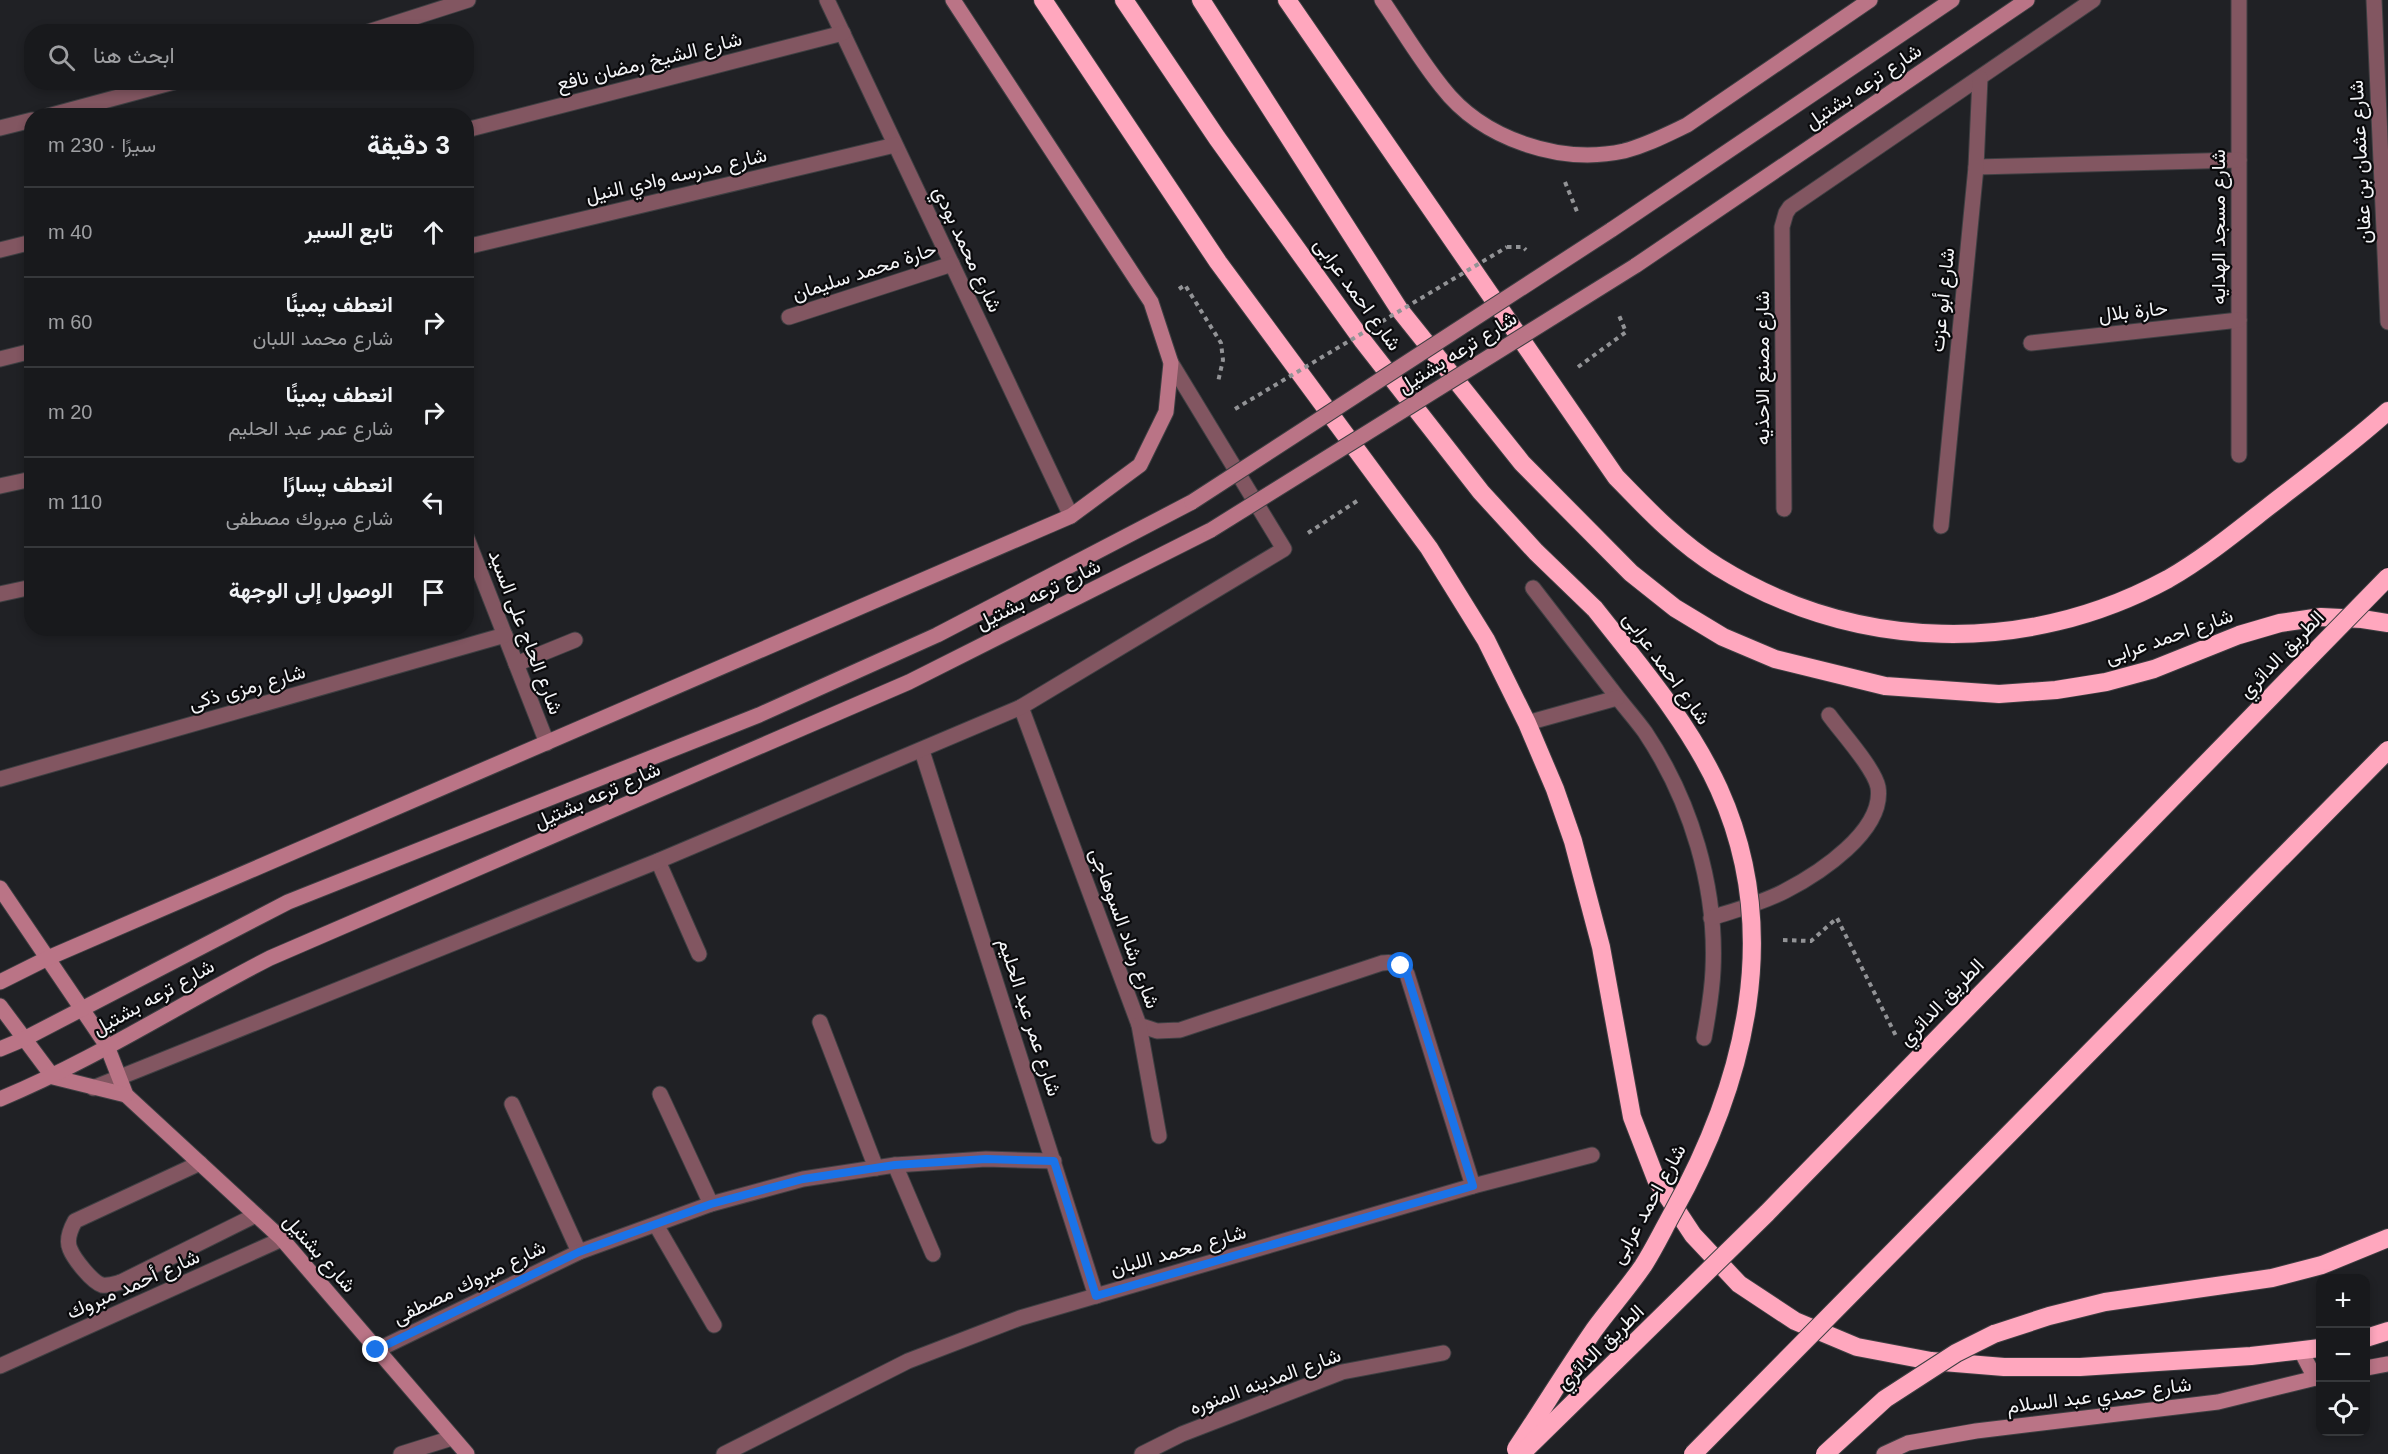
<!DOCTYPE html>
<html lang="ar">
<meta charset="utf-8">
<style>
body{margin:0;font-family:Helvetica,Vazirmatn,sans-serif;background:#252629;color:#f1f3f6;direction:rtl}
.controls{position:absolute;right:18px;bottom:18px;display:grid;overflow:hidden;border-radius:12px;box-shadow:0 3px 9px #0003}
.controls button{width:54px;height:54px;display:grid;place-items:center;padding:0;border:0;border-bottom:2px solid #36383b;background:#18191c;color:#f1f3f6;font:30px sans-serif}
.stop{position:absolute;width:18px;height:18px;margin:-14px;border:4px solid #1a73e8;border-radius:50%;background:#fff}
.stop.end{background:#1a73e8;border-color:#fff;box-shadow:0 2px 6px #0008}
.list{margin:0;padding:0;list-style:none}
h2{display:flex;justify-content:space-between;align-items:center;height:78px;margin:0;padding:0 24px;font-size:26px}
h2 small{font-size:20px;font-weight:400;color:#9fa0a3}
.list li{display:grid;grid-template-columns:39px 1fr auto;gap:18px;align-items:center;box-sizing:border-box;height:90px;padding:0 24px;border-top:2px solid #36383b}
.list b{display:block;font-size:22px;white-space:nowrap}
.list p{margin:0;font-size:20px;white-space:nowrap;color:#9fa0a3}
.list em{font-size:20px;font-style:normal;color:#9fa0a3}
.icon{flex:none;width:33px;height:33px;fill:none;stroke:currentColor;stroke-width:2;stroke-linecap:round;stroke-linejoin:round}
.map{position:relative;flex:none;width:2388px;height:1454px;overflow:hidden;direction:ltr}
.search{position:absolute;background:#18191c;box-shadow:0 3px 9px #0003;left:24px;top:24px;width:450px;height:66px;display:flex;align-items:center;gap:15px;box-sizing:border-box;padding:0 21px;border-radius:24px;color:#9fa0a3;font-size:22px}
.panel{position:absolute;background:#18191c;box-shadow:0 3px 9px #0003;left:24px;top:108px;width:450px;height:528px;border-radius:24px;direction:rtl}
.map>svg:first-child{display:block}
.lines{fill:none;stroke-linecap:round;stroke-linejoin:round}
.lane-casing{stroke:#3e3f42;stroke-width:17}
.street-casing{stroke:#3e3f42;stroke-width:17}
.secondary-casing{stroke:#3e3f42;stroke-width:17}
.highway-casing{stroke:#3e3f42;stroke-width:20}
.path{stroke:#929396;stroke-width:4;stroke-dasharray:4.5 4.5;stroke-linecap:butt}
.lane{stroke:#825661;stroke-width:15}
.street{stroke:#825661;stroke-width:15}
.secondary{stroke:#ba7486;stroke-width:15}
.highway{stroke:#ffa7be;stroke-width:18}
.secondary-bridge-casing{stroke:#3e3f42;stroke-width:17;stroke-linecap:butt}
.highway-bridge-casing{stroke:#3e3f42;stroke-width:20;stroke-linecap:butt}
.path-bridge{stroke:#929396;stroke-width:4;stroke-dasharray:4.5 4.5;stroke-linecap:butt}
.secondary-bridge{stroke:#ba7486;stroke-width:15}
.highway-bridge{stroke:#ffa7be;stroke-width:18}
.route{stroke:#1a73e8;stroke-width:8}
.labels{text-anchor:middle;stroke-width:4.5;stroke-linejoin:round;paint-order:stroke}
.street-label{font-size:20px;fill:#f3f4f7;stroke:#0a0a0c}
</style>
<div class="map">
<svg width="2388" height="1454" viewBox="0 0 2388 1454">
<rect width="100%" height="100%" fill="#202125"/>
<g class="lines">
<!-- lane casing -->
<g class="lane-casing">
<g id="lane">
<path d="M1533,588C1559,622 1585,655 1611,689C1622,704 1634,717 1645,732C1691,801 1717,887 1713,970C1712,993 1708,1016 1704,1038"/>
<polyline points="516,664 575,640"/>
<polyline points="1527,723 1617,698"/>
<path d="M1711,918C1736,910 1762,903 1785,891C1818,874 1885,831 1878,787C1874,768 1842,733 1829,715"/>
<path d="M200,1163L75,1221C70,1230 66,1240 70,1249C74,1259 92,1282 102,1285C109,1286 114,1284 121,1282L256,1215"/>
</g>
</g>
<!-- street casing -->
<g class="street-casing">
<g id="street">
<polyline points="827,0 1071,516"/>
<polyline points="2239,0 2239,455"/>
<polyline points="2374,0 2388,322"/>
<polyline points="368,32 468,0"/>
<polyline points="48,116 174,82"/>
<polyline points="0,128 32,120"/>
<polyline points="466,130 843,33"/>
<polyline points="1976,167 2239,160"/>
<polyline points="466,247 895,145"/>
<polyline points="0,250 32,242"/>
<polyline points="789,317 952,264"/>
<polyline points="2031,343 2239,320"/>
<polyline points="0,359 32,351"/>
<polyline points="0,486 32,479"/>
<polyline points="1784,509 1782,227 1786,213 1790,207 2093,0"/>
<polyline points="1941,526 1976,167 1980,78"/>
<polyline points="466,536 547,743"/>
<polyline points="0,594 32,587"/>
<path d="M1021,707L1139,1025L1157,1031L1180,1030L1382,963C1394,961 1400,964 1407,974L1473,1186"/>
<polyline points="922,751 1096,1296"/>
<polyline points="0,779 505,635"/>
<polyline points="658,861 699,954"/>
<polyline points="820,1022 876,1168"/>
<polyline points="1139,1025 1159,1136"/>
<polyline points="93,1088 658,861 1021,707 1284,549 1171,363"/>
<polyline points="660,1094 711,1204"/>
<polyline points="512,1104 579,1252"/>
<polyline points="895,1165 933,1254"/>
<polyline points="656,1225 714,1325"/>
<polyline points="377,1350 579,1252 711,1204 803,1179 895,1165 986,1159 1054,1161"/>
<polyline points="0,1366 282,1239"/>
<polyline points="401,1454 452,1438"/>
<polyline points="724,1454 908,1361 1020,1318 1473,1186 1592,1155"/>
<polyline points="1142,1454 1182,1434 1342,1372 1443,1353"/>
</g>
</g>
<!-- secondary casing -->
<g class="secondary-casing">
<g id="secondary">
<path d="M1382,0C1402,29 1420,60 1442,87C1482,139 1560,165 1624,151C1647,145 1666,135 1687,125L1870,0"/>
<polyline points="1611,230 1952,0"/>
<polyline points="1635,266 2027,0"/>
<polyline points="0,888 107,1046 126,1095 282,1239 467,1454"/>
<polyline points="0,982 48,958 1071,516 1140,465 1166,412 1171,363 1151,302 953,0"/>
<polyline points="0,1006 53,1077 126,1095"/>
<polyline points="0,1049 24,1039 288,902 759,715 937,635 1192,502"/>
<path d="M0,1099C94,1060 180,1004 270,958L909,682L1211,530"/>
<polyline points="2301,1351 2315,1378"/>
<polyline points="2366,1368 2388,1364"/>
<polyline points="1884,1454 1908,1443 1976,1431 2218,1402 2320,1377"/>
</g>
</g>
<!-- highway casing -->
<g class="highway-casing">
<g id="highway">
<polyline points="1043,0 1218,262 1429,548 1486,640 1527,723 1555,789 1573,841 1601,947 1632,1117 1656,1179 1693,1235 1739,1284 1795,1321 1857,1347 1931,1361 2004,1367 2080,1367 2251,1356 2320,1348"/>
<polyline points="1124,0 1217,138 1363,341 1481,492 1536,552 1595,609"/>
<polyline points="1201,0 1399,309 1522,463 1631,573 1675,608 1723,637 1775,659 1885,686 1999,694 2056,690 2106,682 2154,669 2239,635 2280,623 2321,617 2362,619 2388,623"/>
<path d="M1287,0L1616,477C1648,510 1679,543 1718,567C1856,652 2026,656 2168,579C2203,559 2236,532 2268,507C2308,476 2350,445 2388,411"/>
<polyline points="1994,1334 2049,1316 2105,1302 2272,1278 2322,1265 2388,1238"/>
<polyline points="2366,1338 2388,1331"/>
</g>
</g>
<!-- path -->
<g class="path">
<polyline points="1565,182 1578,214"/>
<polyline points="1507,247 1523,247 1526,250"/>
<polyline points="1179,289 1185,285 1221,343 1223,360 1218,382"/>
<polyline points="1578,367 1626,332 1618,313"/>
<polyline points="1308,533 1357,501"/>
<polyline points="1783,940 1811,941 1837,918 1896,1036"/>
</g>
<!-- lane -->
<use href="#lane" class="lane"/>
<!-- street -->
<use href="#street" class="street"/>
<!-- secondary -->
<use href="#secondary" class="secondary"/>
<!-- highway -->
<use href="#highway" class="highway"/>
<!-- secondary-bridge casing -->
<g class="secondary-bridge-casing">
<g id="secondary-bridge">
<polyline points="1192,502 1611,230"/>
<polyline points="1211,530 1635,266"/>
</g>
</g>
<!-- highway-bridge casing -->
<g class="highway-bridge-casing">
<g id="highway-bridge">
<path d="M1516,1449C1542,1410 1567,1369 1594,1330C1610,1308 1628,1288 1643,1266C1654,1249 1663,1230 1673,1212C1746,1081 1783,931 1719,789C1689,723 1640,666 1595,609"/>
<polyline points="1521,1454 1767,1213 2388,577"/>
<polyline points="1693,1454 2388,750"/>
<polyline points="1825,1454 1885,1399 1956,1353 1994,1334"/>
</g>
</g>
<!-- path-bridge -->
<polyline class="path-bridge" points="1235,409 1507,247"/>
<!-- secondary-bridge -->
<use href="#secondary-bridge" class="secondary-bridge"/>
<!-- highway-bridge -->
<use href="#highway-bridge" class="highway-bridge"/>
</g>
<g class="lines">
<!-- route -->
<polyline class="route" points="376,1350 579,1252 711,1204 803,1179 895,1165 986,1159 1054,1161 1096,1296 1473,1186 1407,974 1401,966"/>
</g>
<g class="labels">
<!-- street labels -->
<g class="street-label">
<text transform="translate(649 61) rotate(-14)" y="7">شارع الشيخ رمضان نافع</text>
<text transform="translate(1863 86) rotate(-34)" y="7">شارع ترعه بشتيل</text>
<text transform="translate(2360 162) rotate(-93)" y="7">شارع عثمان بن عفان</text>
<text transform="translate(676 175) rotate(-13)" y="7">شارع مدرسه وادي النيل</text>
<text transform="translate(2218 227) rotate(-90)" y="7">شارع مسجد الهدايه</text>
<text transform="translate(968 249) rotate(65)" y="7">شارع محمد بودي</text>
<text transform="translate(864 271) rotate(-18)" y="7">حارة محمد سليمان</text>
<text transform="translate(1358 294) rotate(54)" y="7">شارع احمد عرابى</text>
<text transform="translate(1942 300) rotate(-84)" y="7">شارع أبو عزت</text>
<text transform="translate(2133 311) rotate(-6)" y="7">حارة بلال</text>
<text transform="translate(1457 352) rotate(-32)" y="7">شارع ترعه بشتيل</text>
<text transform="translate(1762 368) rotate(-90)" y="7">شارع مصنع الاحذيه</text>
<text transform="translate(1038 594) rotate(-26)" y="7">شارع ترعه بشتيل</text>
<text transform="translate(526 632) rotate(69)" y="7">شارع الحاج على السيد</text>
<text transform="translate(2169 636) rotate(-19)" y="7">شارع احمد عرابى</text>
<text transform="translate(2281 654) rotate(-46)" y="7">الطريق الدائري</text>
<text transform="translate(1667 668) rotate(54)" y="7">شارع احمد عرابى</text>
<text transform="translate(247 687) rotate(-16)" y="7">شارع رمزى ذكى</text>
<text transform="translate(597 795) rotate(-24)" y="7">شارع ترعه بشتيل</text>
<text transform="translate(1125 928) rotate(70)" y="7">شارع رشاد السوهاجى</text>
<text transform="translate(153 997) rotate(-29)" y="7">شارع ترعه بشتيل</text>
<text transform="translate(1941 1002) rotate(-46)" y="7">الطريق الدائري</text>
<text transform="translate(1030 1017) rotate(72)" y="7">شارع عمر عبد الحليم</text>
<text transform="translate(1648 1204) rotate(-61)" y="7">شارع احمد عرابى</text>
<text transform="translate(1178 1250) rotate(-16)" y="7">شارع محمد اللبان</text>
<text transform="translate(320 1253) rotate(48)" y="7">شارع بشتيل</text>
<text transform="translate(469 1282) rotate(-26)" y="7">شارع مبروك مصطفى</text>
<text transform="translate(133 1284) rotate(-24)" y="7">شارع أحمد مبروك</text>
<text transform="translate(1600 1347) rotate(-44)" y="7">الطريق الدائري</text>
<text transform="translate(1265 1381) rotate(-20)" y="7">شارع المدينه المنوره</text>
<text transform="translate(2099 1395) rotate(-7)" y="7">شارع حمدي عبد السلام</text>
</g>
</g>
</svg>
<div class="controls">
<button>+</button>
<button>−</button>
<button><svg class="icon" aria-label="locate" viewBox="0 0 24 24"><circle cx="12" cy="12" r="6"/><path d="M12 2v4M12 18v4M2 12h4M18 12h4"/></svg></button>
</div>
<div class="stop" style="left:1401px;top:966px"></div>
<div class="stop end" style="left:376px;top:1350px"></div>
<div class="search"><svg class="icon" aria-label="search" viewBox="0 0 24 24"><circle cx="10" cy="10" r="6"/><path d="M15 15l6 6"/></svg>ابحث هنا</div>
<section class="panel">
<h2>3 دقيقة<small>سيرًا · 230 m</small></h2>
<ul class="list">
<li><svg class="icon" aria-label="ahead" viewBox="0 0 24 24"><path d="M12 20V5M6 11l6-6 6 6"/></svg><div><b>تابع السير</b></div><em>40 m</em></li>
<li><svg class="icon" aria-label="right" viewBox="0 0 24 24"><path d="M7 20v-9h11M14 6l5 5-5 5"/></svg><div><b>انعطف يمينًا</b><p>شارع محمد اللبان</p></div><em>60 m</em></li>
<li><svg class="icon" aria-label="right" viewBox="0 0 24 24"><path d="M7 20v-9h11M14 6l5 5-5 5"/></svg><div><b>انعطف يمينًا</b><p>شارع عمر عبد الحليم</p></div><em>20 m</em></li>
<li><svg class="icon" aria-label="left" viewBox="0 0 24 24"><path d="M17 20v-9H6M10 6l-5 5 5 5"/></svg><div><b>انعطف يسارًا</b><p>شارع مبروك مصطفى</p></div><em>110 m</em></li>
<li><svg class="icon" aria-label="arrive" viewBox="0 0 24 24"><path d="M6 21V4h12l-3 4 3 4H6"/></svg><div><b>الوصول إلى الوجهة</b></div></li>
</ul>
</section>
</div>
